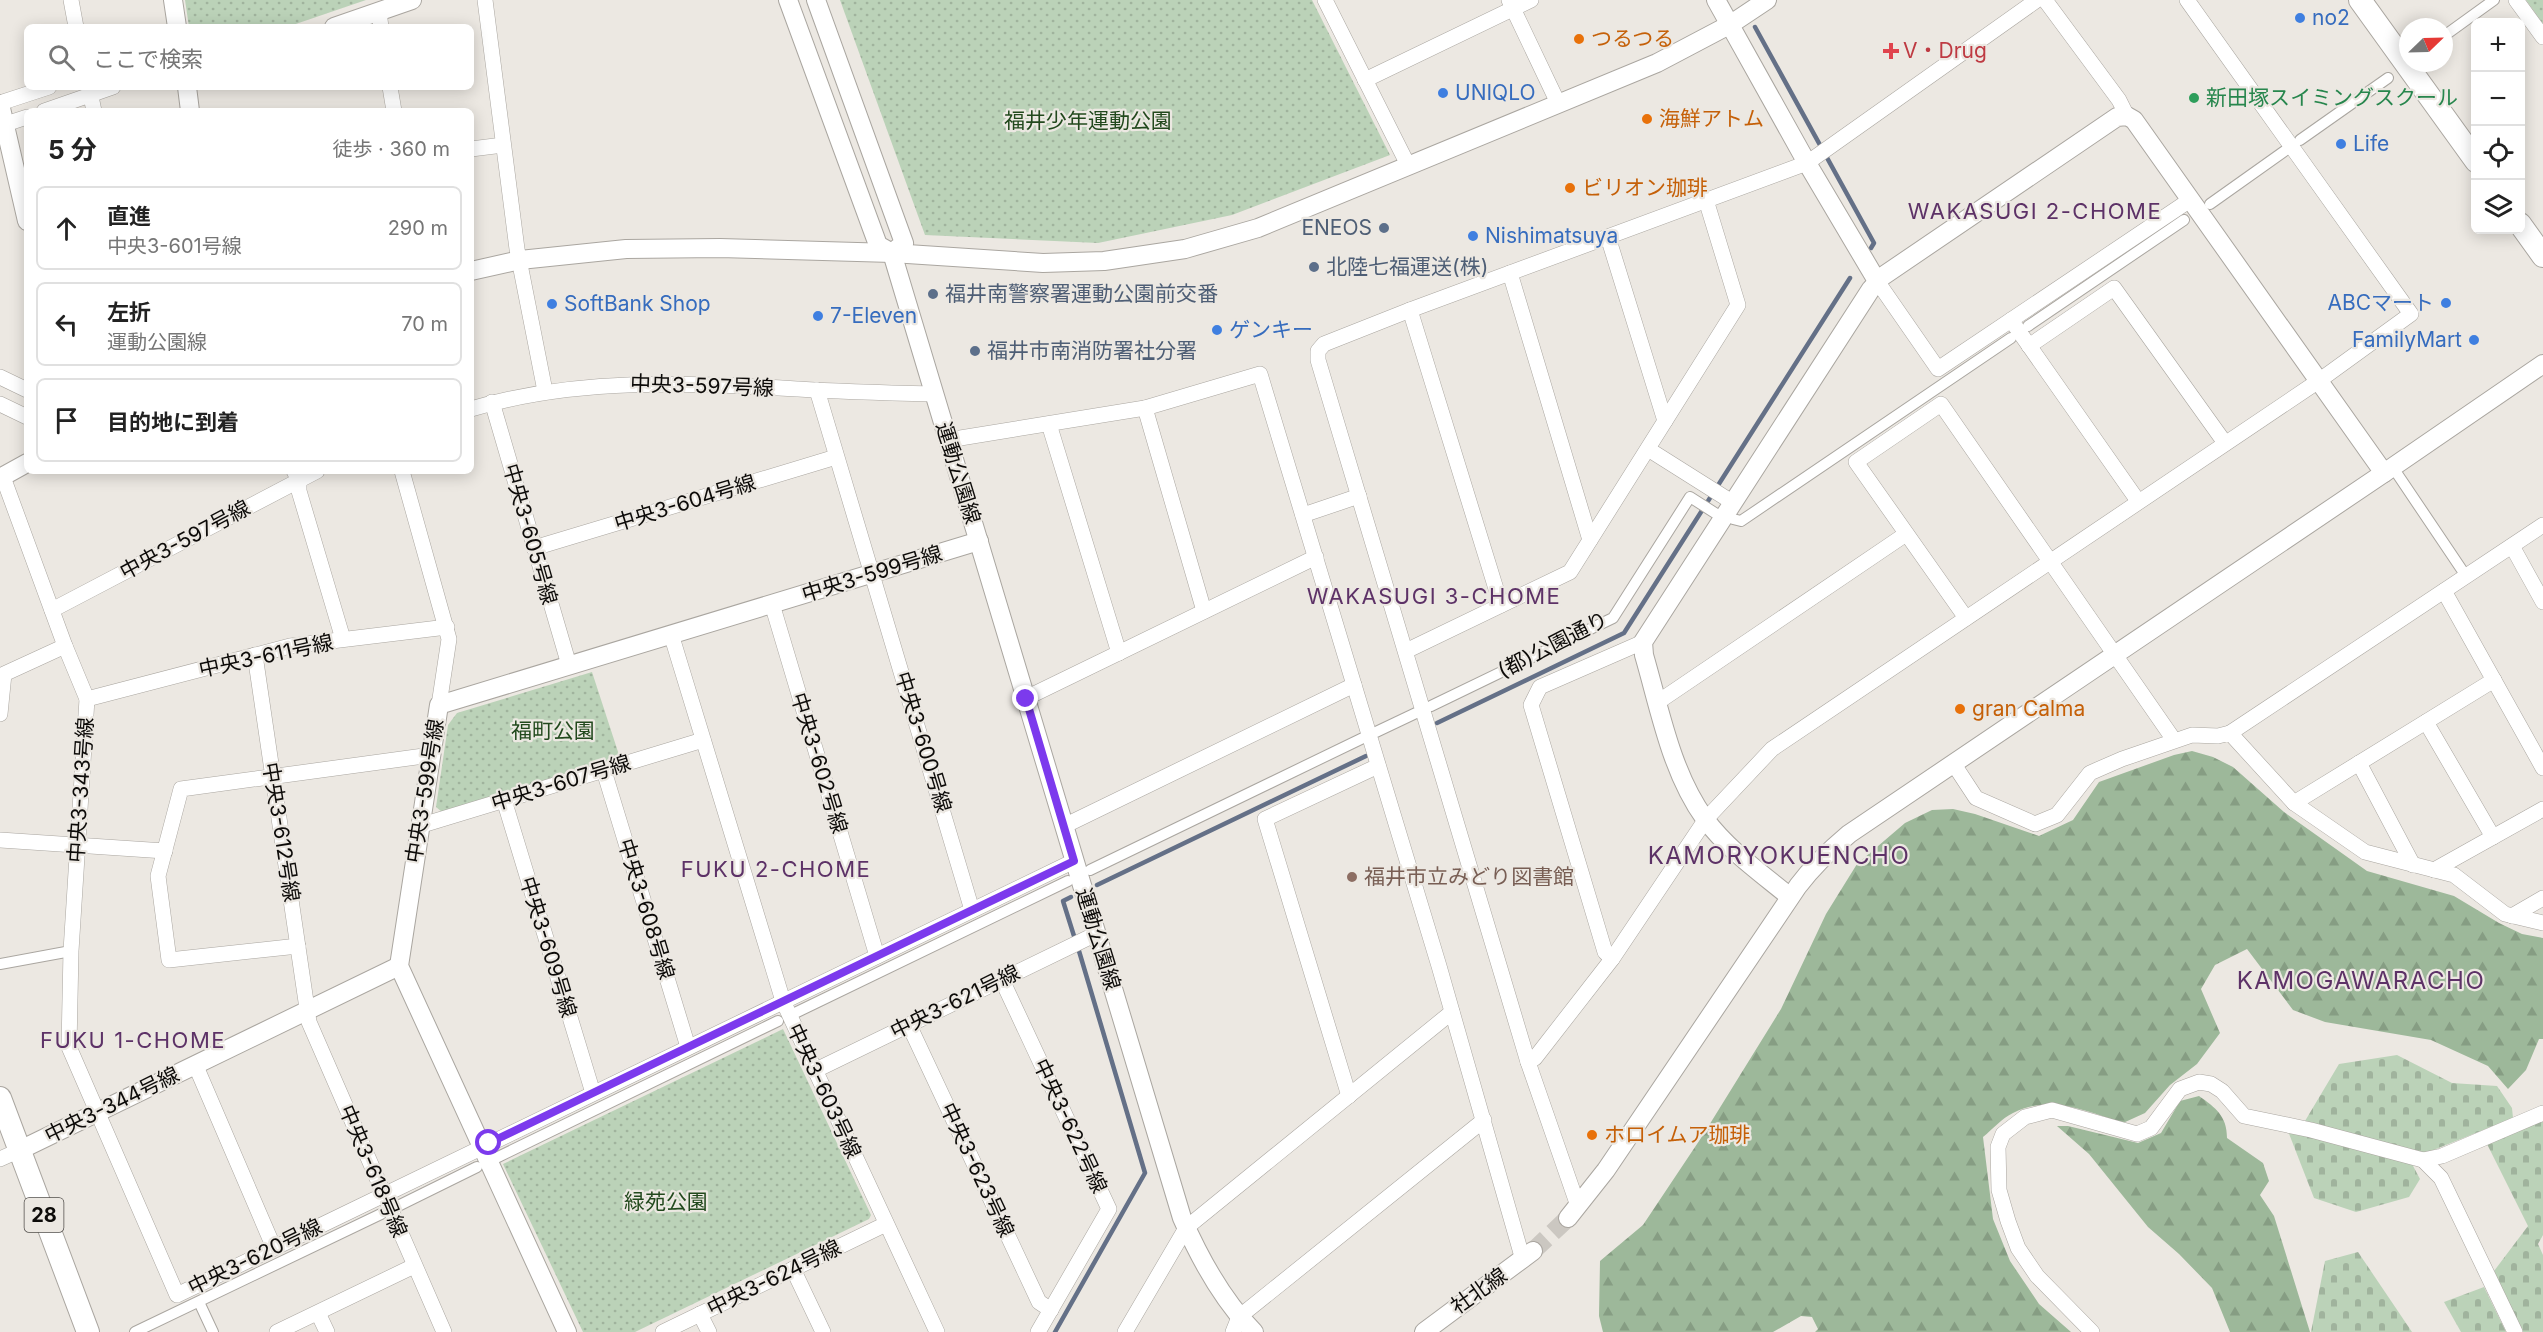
<!DOCTYPE html>
<html lang="ja">
<meta charset="utf-8">
<style>
body{margin:0;font-family:Inter,"Noto Sans JP",sans-serif;background:#f6f6f6;color:#222}
.controls{position:absolute;right:18px;top:18px;display:grid;overflow:hidden;border-radius:9px;box-shadow:0 3px 15px #0003}
.controls button{width:54px;height:54px;display:grid;place-items:center;padding:0;border:0;border-bottom:2px solid #e0e0e0;background:#fff;color:#222;font:30px sans-serif}
.compass{position:absolute;left:2399px;top:18px;width:54px;height:54px;border-radius:50%;background:#fff;box-shadow:0 3px 15px #0003;rotate:67deg}
.stop{position:absolute;width:18px;height:18px;margin:-14px;border:4px solid #7c3aed;border-radius:50%;background:#fff}
.stop.end{background:#7c3aed;border-color:#fff;box-shadow:0 2px 6px #0008}
.list{margin:0;padding:0;list-style:none}
h2{display:flex;justify-content:space-between;align-items:center;height:78px;margin:0;padding:0 24px;font-size:26px}
h2 small{font-size:20px;font-weight:400;color:#767676}
.list li{display:grid;grid-template-columns:39px 1fr auto;gap:18px;align-items:center;box-sizing:border-box;height:84px;margin:0 12px 12px;padding:0 12px;border:2px solid #e0e0e0;border-radius:9px}
.list b{display:block;font-size:22px;white-space:nowrap}
.list p{margin:0;font-size:20px;white-space:nowrap;color:#767676}
.list em{font-size:20px;font-style:normal;color:#767676}
.icon{flex:none;width:33px;height:33px;fill:none;stroke:currentColor;stroke-width:2;stroke-linecap:round;stroke-linejoin:round}
.map{position:relative;flex:none;width:2543px;height:1332px;overflow:hidden}
.search{position:absolute;background:#fff;box-shadow:0 3px 15px #0003;left:24px;top:24px;width:450px;height:66px;display:flex;align-items:center;gap:15px;box-sizing:border-box;padding:0 21px;border-radius:9px;color:#767676;font-size:22px}
.panel{position:absolute;background:#fff;box-shadow:0 3px 15px #0003;left:24px;top:108px;width:450px;height:366px;border-radius:9px}
.map>svg:first-child{display:block}
.forest{fill:url(#forest-firs)}
.cemetery{fill:url(#cemetery-stones)}
.park{fill:url(#park-dots)}
.lines{fill:none;stroke-linecap:round;stroke-linejoin:round}
.stream{stroke:#647087;stroke-width:4.5}
.tertiary-tunnel{stroke:#cbc7c1;stroke-width:18;stroke-dasharray:18 9;stroke-linecap:butt}
.pedestrian-casing{stroke:#aaa6a0;stroke-width:12}
.minor-casing{stroke:#aaa6a0;stroke-width:16}
.tertiary-casing{stroke:#aaa6a0;stroke-width:20}
.primary-casing{stroke:#aaa6a0;stroke-width:24}
.pedestrian{stroke:#fff;stroke-width:10}
.minor{stroke:#fff;stroke-width:15}
.tertiary{stroke:#fff;stroke-width:18}
.primary{stroke:#fff;stroke-width:22}
.route{stroke:#7c3aed;stroke-width:8}
.shop-dot{fill:#3f7fe0;stroke:#ece8e2;stroke-width:2}
.food-dot{fill:#e8710a;stroke:#ece8e2;stroke-width:2}
.health-dot{fill:#e0444e;stroke:#ece8e2;stroke-width:2}
.leisure-dot{fill:#2e9e5b;stroke:#ece8e2;stroke-width:2}
.service-dot{fill:#5c6f8a;stroke:#ece8e2;stroke-width:2}
.education-dot{fill:#8d6e63;stroke:#ece8e2;stroke-width:2}
.labels{text-anchor:middle;stroke-width:4.5;stroke-linejoin:round;paint-order:stroke}
.shield{fill:#ece8e2;stroke:#504d4a;stroke-width:1.5}
.shield-label{font-size:20px;font-weight:bold;fill:#0d0b09}
.shop-label{font-size:21px;fill:#366cbe;stroke:#ece8e2;text-anchor:start}
.food-label{font-size:21px;fill:#c56008;stroke:#ece8e2;text-anchor:start}
.health-label{font-size:21px;fill:#be3a42;stroke:#ece8e2;text-anchor:start}
.leisure-label{font-size:21px;fill:#27864d;stroke:#ece8e2;text-anchor:start}
.park-label{font-size:21px;fill:#22491d;stroke:#ece8e2}
.service-label{font-size:21px;fill:#4e5e75;stroke:#ece8e2;text-anchor:start}
.street-label{font-size:21px;fill:#0d0b09;stroke:#ece8e2}
.education-label{font-size:21px;fill:#785e54;stroke:#ece8e2;text-anchor:start}
.neighbourhood-label{font-size:22px;letter-spacing:1.5px;fill:#5d3267;stroke:#ece8e2}
.quarter-label{font-size:24px;letter-spacing:1.5px;fill:#5d3267;stroke:#ece8e2}
</style>
<div class="map">
<svg width="2543" height="1332" viewBox="0 0 2543 1332">
<defs>
<pattern id="forest-firs" width="22" height="20" patternUnits="userSpaceOnUse" patternTransform="scale(1.5)"><rect width="22" height="20" fill="#9db89a"/><path d="M5 1l3.5 6h-7zM16 11l3.5 6h-7z" fill="#869d83"/></pattern>
<pattern id="cemetery-stones" width="16" height="16" patternUnits="userSpaceOnUse" patternTransform="scale(1.5)"><rect width="16" height="16" fill="#bbd2b8"/><path d="M2 7V4a2 2 0 0 1 4 0v3zM10 15v-3a2 2 0 0 1 4 0v3z" fill="#a0b39d"/></pattern>
<pattern id="park-dots" width="8" height="8" patternUnits="userSpaceOnUse" patternTransform="scale(1.5)"><rect width="8" height="8" fill="#bbd2b8"/><path d="M2 2h.1M6 6h.1" fill="none" stroke="#a0b39d" stroke-width="1.8" stroke-linecap="round"/></pattern>
</defs>
<rect width="100%" height="100%" fill="#ece8e2"/>
<!-- forest -->
<g class="forest">
<path d="M2192,751L2213,757L2233,767L2284,812L2367,871L2454,896L2499,923L2522,934L2543,938V1039H2539L2526,1070L2508,1089L2488,1066L2431,1040L2325,1022L2293,1010L2247,949L2215,965L2201,989L2220,1033L2197,1064L2170,1085L2145,1113L2123,1123C2086,1111 2050,1094 2013,1113C2002,1118 1993,1129 1983,1137L1993,1219L2010,1261L2039,1304L2071,1332H1815L1818,1329L1812,1317L1801,1316L1773,1332H1603L1599,1316L1600,1261L1643,1225L1703,1135L1781,1009L1826,914L1857,864L1905,823L1932,810L1953,809L1975,814L2039,836L2073,820L2099,782L2174,755Z"/>
<path d="M2199,1096C2216,1108 2227,1116 2227,1138L2263,1163L2269,1181L2260,1195L2274,1216L2310,1332H2230L2212,1288L2179,1254L2148,1227L2089,1154L2057,1126H2068L2138,1143L2161,1133L2180,1101Z"/>
</g>
<!-- cemetery -->
<g class="cemetery">
<polygon points="2397,1055 2452,1083 2497,1086 2512,1108 2513,1118 2426,1153 2305,1121 2339,1064"/>
<polygon points="2543,1117 2543,1235 2538,1244 2543,1255 2543,1332 2522,1332 2494,1271 2528,1226 2484,1138"/>
<polygon points="2286,1126 2412,1164 2420,1179 2409,1197 2356,1212 2314,1198"/>
<polygon points="2358,1252 2412,1332 2311,1332 2325,1261"/>
<polygon points="2484,1287 2506,1332 2461,1332 2444,1302"/>
</g>
<!-- park -->
<g class="park">
<polygon points="185,0 366,0 287,27 189,27"/>
<polygon points="840,0 1312,0 1390,155 1232,215 1098,243 925,235"/>
<polygon points="2526,0 2543,0 2543,24"/>
<polygon points="592,672 620,758 442,812 436,807 448,725 457,713"/>
<polygon points="783,1029 871,1215 869,1219 635,1332 583,1332 503,1164"/>
</g>
<g class="lines">
<!-- stream -->
<g class="stream">
<polyline points="1755,27 1874,243 1871,248"/>
<polyline points="1437,723 1624,633 1850,278"/>
<polyline points="1097,885 1366,756"/>
<polyline points="1071,897 1063,901 1074,936"/>
<polyline points="1055,1332 1145,1173 1079,951"/>
</g>
<!-- tertiary-tunnel -->
<polyline class="tertiary-tunnel" points="1533,1251 1568,1218"/>
<!-- pedestrian casing -->
<g class="pedestrian-casing">
<g id="pedestrian">
<polyline points="2444,36 2494,0"/>
<polyline points="2300,140 2388,78"/>
<polyline points="2210,204 2286,150"/>
<polyline points="2028,326 2184,220"/>
<polyline points="2398,475 2466,576"/>
<polyline points="1733,519 1741,521 2011,338"/>
<polyline points="1431,706 1613,618 1690,497 1715,513"/>
<polyline points="1376,732 1416,713"/>
<polyline points="1090,870 1363,738"/>
<polyline points="0,964 71,951"/>
<polyline points="797,1012 1068,881"/>
<polyline points="496,1158 778,1021"/>
<polyline points="398,1206 477,1167"/>
<polyline points="199,1302 213,1332"/>
<polyline points="135,1332 381,1214"/>
</g>
</g>
<!-- minor casing -->
<g class="minor-casing">
<g id="minor">
<polyline points="71,0 76,27"/>
<polyline points="485,0 517,249 545,391"/>
<polyline points="1325,0 1408,165"/>
<polyline points="1509,0 1558,103"/>
<polyline points="2045,0 2119,100 2127,116"/>
<polyline points="2516,0 2543,37"/>
<polyline points="379,12 381,27"/>
<polyline points="1365,80 1531,0"/>
<polyline points="89,87 94,111"/>
<polyline points="390,87 394,111"/>
<polyline points="0,103 49,87"/>
<polyline points="44,111 113,87"/>
<polyline points="0,126 27,117"/>
<polyline points="471,149 503,145"/>
<polyline points="1608,237 1665,421"/>
<polyline points="1510,273 1590,540"/>
<polyline points="1877,281 1938,369 2190,200"/>
<polyline points="1410,310 1501,605"/>
<polyline points="2011,320 2138,501"/>
<polyline points="2029,346 2114,288 2225,443"/>
<polyline points="0,377 27,390"/>
<polyline points="817,390 972,910"/>
<polyline points="492,402 569,665"/>
<polyline points="0,404 27,417"/>
<polyline points="1145,408 1204,611"/>
<path d="M471,409C578,377 687,383 798,389C843,392 889,393 935,394"/>
<polyline points="1049,424 1119,653"/>
<polyline points="948,440 1145,408 1260,374 1439,966 1523,1260"/>
<polyline points="1648,449 1732,502"/>
<polyline points="294,471 299,481 299,491 343,639"/>
<polyline points="402,471 449,639 439,705"/>
<polyline points="3,477 65,646 87,699 71,951 69,1047 177,1295 1074,861"/>
<polyline points="1303,515 1359,496"/>
<polyline points="2512,546 2543,602"/>
<polyline points="534,548 836,457"/>
<polyline points="2444,591 2543,768"/>
<polyline points="772,604 877,956"/>
<polyline points="52,610 317,471"/>
<polyline points="1966,618 1856,462 1941,404 2174,740"/>
<polyline points="671,634 783,1001 937,1332"/>
<polyline points="1406,651 1570,572 1738,305 1706,200"/>
<polyline points="255,655 309,1022 444,1332"/>
<polyline points="1026,698 1316,557"/>
<polyline points="87,699 290,646 447,627"/>
<polyline points="1658,702 1906,534"/>
<polyline points="0,714 4,674 65,646"/>
<polyline points="2426,722 2493,837"/>
<polyline points="2230,733 2543,525"/>
<polyline points="1953,763 1976,798 2035,824 2057,815 2090,773 2122,759 2192,735 2218,736 2230,733 2294,803 2365,852 2454,875 2505,914 2543,923"/>
<polyline points="2359,763 2413,865"/>
<polyline points="604,771 688,1047"/>
<polyline points="504,800 593,1093"/>
<polyline points="2294,803 2494,680"/>
<polyline points="419,826 703,740"/>
<polyline points="1064,826 1354,685"/>
<polyline points="0,840 165,851"/>
<polyline points="2434,870 2543,809"/>
<polyline points="2512,916 2543,898"/>
<polyline points="298,946 169,960 158,876 181,789 431,755"/>
<polyline points="1612,959 1605,952 1531,705 1540,687 1643,642"/>
<polyline points="1002,980 1109,1209 1038,1332"/>
<polyline points="909,1025 1039,1302 1051,1310"/>
<polyline points="1528,1062 1535,1058 1612,959 1706,819 1772,749 2320,380 2411,314 2187,0"/>
<polyline points="195,1064 274,1248"/>
<polyline points="814,1071 1096,934"/>
<polyline points="1349,1096 1265,819 1378,766"/>
<polyline points="0,1159 20,1150"/>
<polyline points="2423,1160 2441,1178 2515,1332"/>
<polyline points="1578,1206 1528,1062 1318,360 1318,351 1324,344 1410,310 1807,163 2037,0"/>
<polyline points="793,1269 823,1332"/>
<polyline points="318,1313 327,1332"/>
<polyline points="700,1314 709,1332"/>
<polyline points="277,1332 414,1266"/>
<polyline points="663,1332 886,1224"/>
<polyline points="1125,1332 1186,1228 1452,1012"/>
<polyline points="1233,1332 1239,1317 1484,1120"/>
<polyline points="2092,1332 2037,1276 2018,1248 2008,1221 1999,1190 1998,1147 2003,1134 2025,1117 2052,1110 2137,1134 2151,1128 2180,1089 2199,1082 2211,1084 2222,1091 2244,1116 2311,1130 2423,1160 2442,1156 2543,1113"/>
</g>
</g>
<!-- tertiary casing -->
<g class="tertiary-casing">
<g id="tertiary">
<polyline points="173,0 177,27"/>
<polyline points="788,0 878,245 892,253"/>
<polyline points="816,0 904,243 892,253"/>
<polyline points="1716,0 1807,163 1877,281"/>
<polyline points="334,27 412,0"/>
<polyline points="187,87 190,111"/>
<polyline points="0,104 27,221"/>
<path d="M892,253L1182,1218C1200,1259 1222,1300 1254,1332"/>
<polyline points="471,271 520,260 626,249 720,248 892,253 1043,263 1104,261 1185,249 1258,228 1657,63 1731,24 1767,0"/>
<polyline points="0,478 27,463"/>
<path d="M1790,897C1761,873 1728,850 1705,819C1671,772 1660,710 1644,655L1643,642L1871,289L1883,276L2117,117L2127,116L2134,120L2384,473"/>
<polyline points="20,1150 399,966"/>
<path d="M1568,1218L1606,1170L1798,886C1813,866 1830,850 1849,834L2384,473L2543,364"/>
<polyline points="567,1332 399,966 439,705 979,541"/>
<polyline points="1424,1332 1533,1251"/>
</g>
</g>
<!-- primary casing -->
<g class="primary-casing">
<g id="primary">
<polyline points="2360,0 2476,161"/>
<polyline points="2520,224 2543,256"/>
<polyline points="0,1098 88,1332"/>
</g>
</g>
<!-- pedestrian -->
<use href="#pedestrian" class="pedestrian"/>
<!-- minor -->
<use href="#minor" class="minor"/>
<!-- tertiary -->
<use href="#tertiary" class="tertiary"/>
<!-- primary -->
<use href="#primary" class="primary"/>
</g>
<g class="lines">
<!-- route -->
<polyline class="route" points="489,1143 1074,861 1026,699"/>
</g>
<!-- markers -->
<g class="shop-dot">
<circle cx="2300" cy="18" r="6"/>
<circle cx="1443" cy="93" r="6"/>
<circle cx="2341" cy="144" r="6"/>
<circle cx="1473" cy="236" r="6"/>
<circle cx="2446" cy="303" r="6"/>
<circle cx="552" cy="304" r="6"/>
<circle cx="818" cy="316" r="6"/>
<circle cx="1217" cy="330" r="6"/>
<circle cx="2474" cy="340" r="6"/>
</g>
<g class="food-dot">
<circle cx="1579" cy="39" r="6"/>
<circle cx="1647" cy="119" r="6"/>
<circle cx="1570" cy="188" r="6"/>
<circle cx="1960" cy="709" r="6"/>
<circle cx="1592" cy="1135" r="6"/>
</g>
<path class="health-dot" d="M1888 42h6v6h6v6h-6v6h-6v-6h-6v-6h6z"/>
<circle class="leisure-dot" cx="2194" cy="98" r="6"/>
<g class="service-dot">
<circle cx="1384" cy="228" r="6"/>
<circle cx="1314" cy="267" r="6"/>
<circle cx="933" cy="294" r="6"/>
<circle cx="975" cy="351" r="6"/>
</g>
<circle class="education-dot" cx="1352" cy="877" r="6"/>
<g class="labels">
<!-- shield labels -->
<rect class="shield" x="24.5" y="1198" width="39" height="34" rx="4.5"/>
<g class="shield-label">
<text x="44" y="1222">28</text>
</g>
<!-- shop labels -->
<g class="shop-label">
<text x="2312" y="25">no2</text>
<text x="1455" y="100">UNIQLO</text>
<text x="2353" y="151">Life</text>
<text x="1485" y="243">Nishimatsuya</text>
<text x="2434" y="310" text-anchor="end">ABCマート</text>
<text x="564" y="311">SoftBank Shop</text>
<text x="830" y="323">7-Eleven</text>
<text x="1229" y="337">ゲンキー</text>
<text x="2462" y="347" text-anchor="end">FamilyMart</text>
</g>
<!-- food labels -->
<g class="food-label">
<text x="1591" y="46">つるつる</text>
<text x="1659" y="126">海鮮アトム</text>
<text x="1582" y="195">ビリオン珈琲</text>
<text x="1972" y="716">gran Calma</text>
<text x="1604" y="1142">ホロイムア珈琲</text>
</g>
<!-- health labels -->
<g class="health-label">
<text x="1903" y="58">V・Drug</text>
</g>
<!-- leisure labels -->
<g class="leisure-label">
<text x="2206" y="105">新田塚スイミングスクール</text>
</g>
<!-- park labels -->
<g class="park-label">
<text x="1088" y="128">福井少年運動公園</text>
<text x="553" y="738">福町公園</text>
<text x="666" y="1209">緑苑公園</text>
</g>
<!-- service labels -->
<g class="service-label">
<text x="1372" y="235" text-anchor="end">ENEOS</text>
<text x="1326" y="274">北陸七福運送(株)</text>
<text x="945" y="301">福井南警察署運動公園前交番</text>
<text x="987" y="358">福井市南消防署社分署</text>
</g>
<!-- street labels -->
<g class="street-label">
<text transform="translate(702 386) rotate(2)" y="7">中央3-597号線</text>
<text transform="translate(958 473) rotate(73)" y="7">運動公園線</text>
<text transform="translate(685 503) rotate(-17)" y="7">中央3-604号線</text>
<text transform="translate(530 534) rotate(74)" y="7">中央3-605号線</text>
<text transform="translate(185 540) rotate(-28)" y="7">中央3-597号線</text>
<text transform="translate(872 574) rotate(-17)" y="7">中央3-599号線</text>
<text transform="translate(1553 645) rotate(-27)" y="7">(都)公園通り</text>
<text transform="translate(266 656) rotate(-12)" y="7">中央3-611号線</text>
<text transform="translate(923 742) rotate(73)" y="7">中央3-600号線</text>
<text transform="translate(819 763) rotate(73)" y="7">中央3-602号線</text>
<text transform="translate(561 783) rotate(-17)" y="7">中央3-607号線</text>
<text transform="translate(81 790) rotate(-86)" y="7">中央3-343号線</text>
<text transform="translate(425 791) rotate(-81)" y="7">中央3-599号線</text>
<text transform="translate(281 832) rotate(81)" y="7">中央3-612号線</text>
<text transform="translate(646 909) rotate(73)" y="7">中央3-608号線</text>
<text transform="translate(1098 939) rotate(73)" y="7">運動公園線</text>
<text transform="translate(548 947) rotate(73)" y="7">中央3-609号線</text>
<text transform="translate(955 1002) rotate(-26)" y="7">中央3-621号線</text>
<text transform="translate(824 1091) rotate(65)" y="7">中央3-603号線</text>
<text transform="translate(112 1105) rotate(-26)" y="7">中央3-344号線</text>
<text transform="translate(1070 1126) rotate(65)" y="7">中央3-622号線</text>
<text transform="translate(977 1170) rotate(65)" y="7">中央3-623号線</text>
<text transform="translate(373 1171) rotate(67)" y="7">中央3-618号線</text>
<text transform="translate(255 1257) rotate(-26)" y="7">中央3-620号線</text>
<text transform="translate(774 1278) rotate(-26)" y="7">中央3-624号線</text>
<text transform="translate(1479 1291) rotate(-35)" y="7">社北線</text>
</g>
<!-- education labels -->
<g class="education-label">
<text x="1364" y="884">福井市立みどり図書館</text>
</g>
<!-- neighbourhood labels -->
<g class="neighbourhood-label">
<text x="2035" y="219">WAKASUGI 2-CHOME</text>
<text x="1434" y="604">WAKASUGI 3-CHOME</text>
<text x="776" y="877">FUKU 2-CHOME</text>
<text x="133" y="1048">FUKU 1-CHOME</text>
</g>
<!-- quarter labels -->
<g class="quarter-label">
<text x="1779" y="864">KAMORYOKUENCHO</text>
<text x="2361" y="989">KAMOGAWARACHO</text>
</g>
</g>
</svg>
<div class="controls">
<button>+</button>
<button>−</button>
<button><svg class="icon" aria-label="locate" viewBox="0 0 24 24"><circle cx="12" cy="12" r="6"/><path d="M12 2v4M12 18v4M2 12h4M18 12h4"/></svg></button>
<button><svg class="icon" aria-label="layers" viewBox="0 0 24 24"><path d="M12 4l9 5-9 5-9-5zM3 14l9 5 9-5"/></svg></button>
</div>
<svg class="compass" viewBox="-18 -18 36 36"><path d="M0-13l5 13h-10z" fill="#e53935"/><path d="M0 13l5-13h-10z" fill="#767676"/></svg>
<div class="stop" style="left:489px;top:1143px"></div>
<div class="stop end" style="left:1026px;top:699px"></div>
<div class="search"><svg class="icon" aria-label="search" viewBox="0 0 24 24"><circle cx="10" cy="10" r="6"/><path d="M15 15l6 6"/></svg>ここで検索</div>
<section class="panel">
<h2>5 分<small>徒歩 · 360 m</small></h2>
<ul class="list">
<li><svg class="icon" aria-label="ahead" viewBox="0 0 24 24"><path d="M12 20V5M6 11l6-6 6 6"/></svg><div><b>直進</b><p>中央3-601号線</p></div><em>290 m</em></li>
<li><svg class="icon" aria-label="left" viewBox="0 0 24 24"><path d="M17 20v-9H6M10 6l-5 5 5 5"/></svg><div><b>左折</b><p>運動公園線</p></div><em>70 m</em></li>
<li><svg class="icon" aria-label="arrive" viewBox="0 0 24 24"><path d="M6 21V4h12l-3 4 3 4H6"/></svg><div><b>目的地に到着</b></div></li>
</ul>
</section>
</div>
